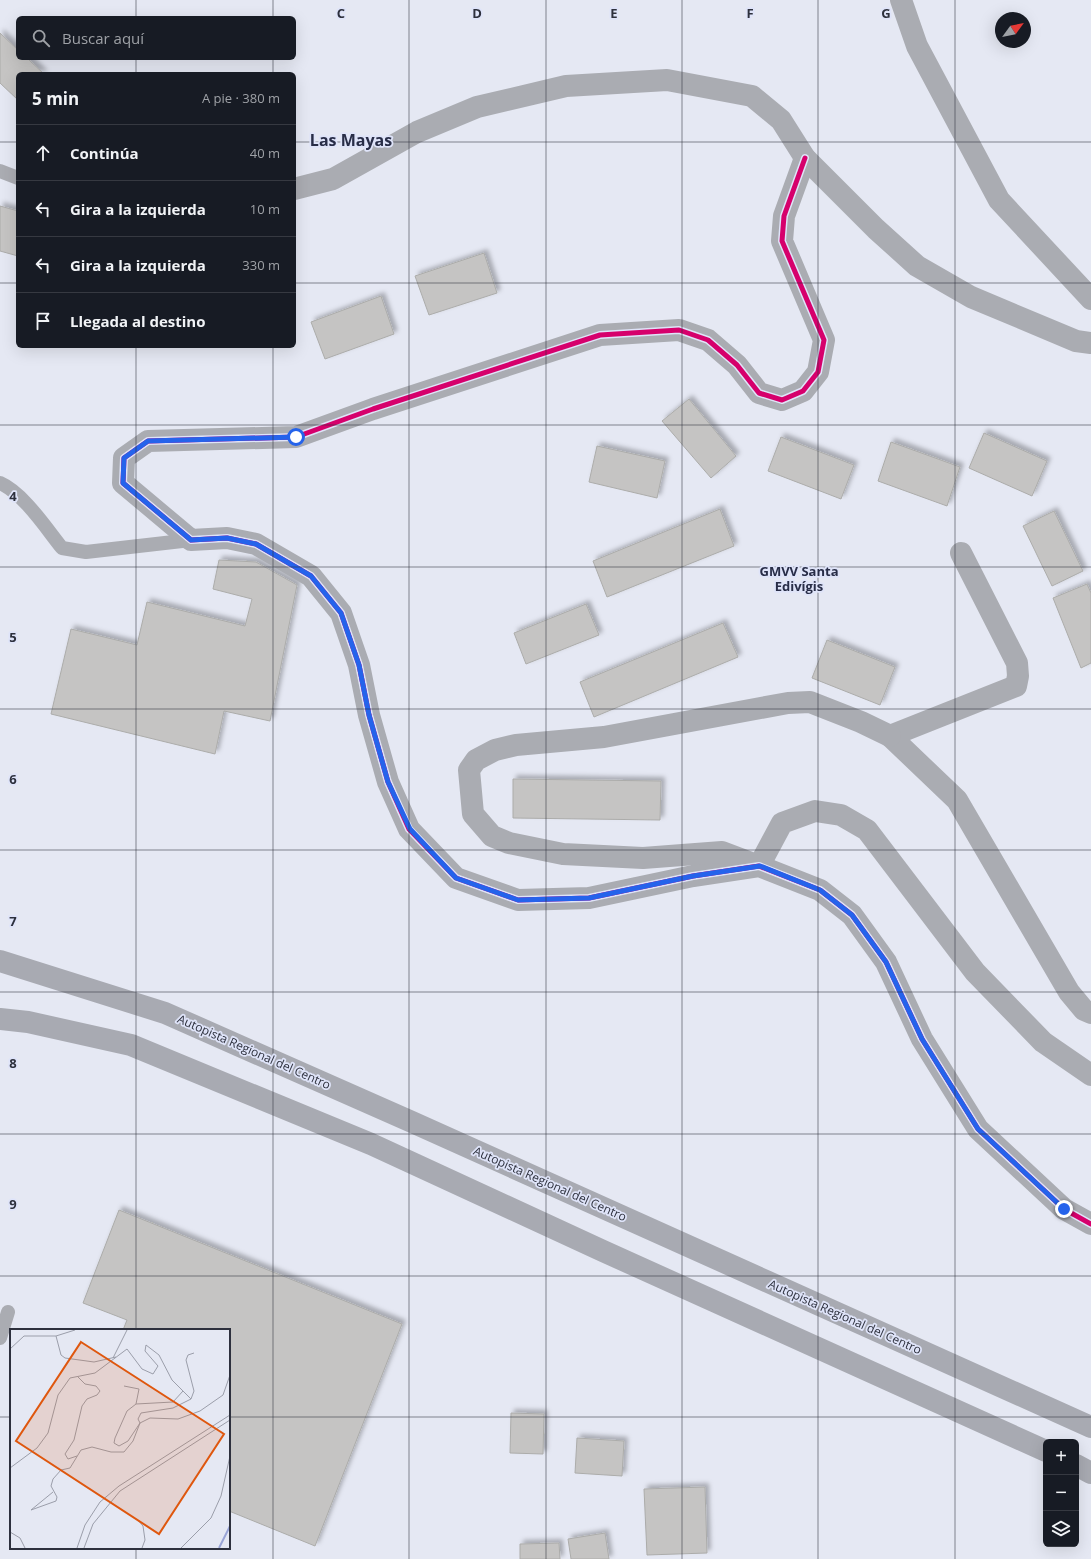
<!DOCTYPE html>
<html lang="es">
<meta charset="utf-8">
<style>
body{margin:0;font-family:"Open Sans",sans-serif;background:#242831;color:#f1f3f6}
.controls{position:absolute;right:12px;bottom:12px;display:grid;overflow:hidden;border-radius:6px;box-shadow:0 4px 16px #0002}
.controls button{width:36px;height:36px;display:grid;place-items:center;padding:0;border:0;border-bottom:1px solid #363941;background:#171b24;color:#f1f3f6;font:20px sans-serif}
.compass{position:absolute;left:995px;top:12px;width:36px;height:36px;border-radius:50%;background:#171b24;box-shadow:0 4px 16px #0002;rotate:57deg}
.stop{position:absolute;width:12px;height:12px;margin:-9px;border:3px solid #2563eb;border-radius:50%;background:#fff}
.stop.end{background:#2563eb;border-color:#fff;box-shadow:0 1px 4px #0008}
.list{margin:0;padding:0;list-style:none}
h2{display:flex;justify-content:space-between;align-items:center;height:52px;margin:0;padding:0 16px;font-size:17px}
h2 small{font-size:13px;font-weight:400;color:#9ea1a6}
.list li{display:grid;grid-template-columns:26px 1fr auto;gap:12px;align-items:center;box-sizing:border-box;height:56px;padding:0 16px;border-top:1px solid #363941}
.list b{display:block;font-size:15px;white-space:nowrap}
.list em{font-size:13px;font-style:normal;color:#9ea1a6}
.icon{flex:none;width:22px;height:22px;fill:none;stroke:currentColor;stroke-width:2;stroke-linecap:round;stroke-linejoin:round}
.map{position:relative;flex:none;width:1091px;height:1559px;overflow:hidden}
.search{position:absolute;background:#171b24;box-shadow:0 4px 16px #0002;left:16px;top:16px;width:280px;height:44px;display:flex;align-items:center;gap:10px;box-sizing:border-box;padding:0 14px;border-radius:6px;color:#9ea1a6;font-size:15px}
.panel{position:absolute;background:#171b24;box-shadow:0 4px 16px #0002;left:16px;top:72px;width:280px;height:276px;border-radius:6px}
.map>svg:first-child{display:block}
.building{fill:#c5c4c3;stroke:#acacaa;filter:url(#shadow)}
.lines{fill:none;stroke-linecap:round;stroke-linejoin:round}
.service{stroke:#aaacb2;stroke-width:14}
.minor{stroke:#aaacb2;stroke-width:22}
.motorway{stroke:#a8aab2;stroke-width:22}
.cycleway-casing{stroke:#dfe4f9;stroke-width:8}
.cycleway{stroke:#d6006c;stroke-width:5}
.route{stroke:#2563eb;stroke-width:5}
.grid{fill:none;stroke:#2d303d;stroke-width:1;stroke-opacity:0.55}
.labels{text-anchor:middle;stroke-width:3.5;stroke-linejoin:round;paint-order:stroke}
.street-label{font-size:12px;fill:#2d303d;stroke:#dfe4f9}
.neighbourhood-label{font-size:13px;font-weight:bold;fill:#282d47;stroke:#dfe4f9}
.district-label{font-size:16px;font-weight:bold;fill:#282d47;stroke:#dfe4f9}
.inset-river{fill:none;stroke:#99a4d6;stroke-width:2}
.inset-road{fill:none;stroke:#9b9eaa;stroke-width:1}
.view{fill:#df570e;fill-opacity:0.15;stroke:#df570e;stroke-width:2}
.inset-edge{fill:none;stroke:#2d303d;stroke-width:2}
.grid-label{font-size:13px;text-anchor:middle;font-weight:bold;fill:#2d303d;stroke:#dfe4f9;stroke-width:3.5;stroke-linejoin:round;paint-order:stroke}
</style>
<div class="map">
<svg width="1091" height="1559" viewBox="0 0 1091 1559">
<defs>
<filter id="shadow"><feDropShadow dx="3.5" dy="-3.5" stdDeviation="2" flood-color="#0004"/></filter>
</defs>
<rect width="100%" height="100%" fill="#e5e8f3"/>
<!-- building -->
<g class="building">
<polygon points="0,33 18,50 18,58 27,58 44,74 18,74 18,100 0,83"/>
<polygon points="0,206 18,211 18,256 0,251"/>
<polygon points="484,253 497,293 429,315 415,276"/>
<polygon points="381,296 394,334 325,359 311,322"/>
<polygon points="689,399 736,456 711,478 662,421"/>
<polygon points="984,433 1047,461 1032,496 969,468"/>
<polygon points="781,437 854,465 841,499 768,471"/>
<polygon points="891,442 960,467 947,506 878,481"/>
<polygon points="597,446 665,461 657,498 589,482"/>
<polygon points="720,509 734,546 607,597 593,561"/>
<polygon points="1054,511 1083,571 1052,586 1023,526"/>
<polygon points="219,560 256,562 297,585 270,721 224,711 215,754 51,714 71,629 137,645 147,602 245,626 252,599 213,589"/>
<polygon points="1087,584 1091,593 1091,663 1081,668 1053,598"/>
<polygon points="586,604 599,635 526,664 514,633"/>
<polygon points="723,623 738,657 594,717 580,682"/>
<polygon points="827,640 895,667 880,705 812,678"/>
<polygon points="513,779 661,781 660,820 513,818"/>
<polygon points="119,1210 402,1324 315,1546 229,1511 229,1330 123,1330 127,1320 83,1303"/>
<polygon points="511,1413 544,1414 543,1454 510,1453"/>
<polygon points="577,1438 624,1441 622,1476 575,1473"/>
<polygon points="705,1487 707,1553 647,1555 644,1489"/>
<polygon points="605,1533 609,1559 571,1559 568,1539"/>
<polygon points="559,1543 560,1559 520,1559 520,1544"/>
</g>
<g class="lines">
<!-- service -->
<g class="service">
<polyline points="0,171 18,178"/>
<path d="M0,483C23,493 46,528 62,548L86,552L191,540"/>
<polyline points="0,1338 8,1312"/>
</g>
<!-- minor -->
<g class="minor">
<polyline points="901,0 917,46 999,200 1091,299"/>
<polyline points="805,158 784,216 782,241 824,340 818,372 803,391 782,400 759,393 737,365 708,340 679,330 600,335 373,409 296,437 148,441 124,458 123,483 191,540 227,538 256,544 311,576 341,613 359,665 369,715 388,782 409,829 456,878 518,900 589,898 693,876 759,866 820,890 852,915 886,962 922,1039 978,1129 1064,1209 1091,1224"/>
<polyline points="294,189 333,179 417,132 477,107 566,86 667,80 752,96 781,120 805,158 876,229 917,266 971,297 1076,341 1091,343"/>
<polyline points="961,553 1017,663 1018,676 1016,686 890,736 957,800 1069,992 1084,1010 1091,1013"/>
<polyline points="890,736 861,722 810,702 788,703 604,737 516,745 495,750 476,760 469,770 473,814 492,836 509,843 563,854 643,858 722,852 759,866 782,823 815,811 841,815 867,830 975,972 1043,1042 1091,1075"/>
</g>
<!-- motorway -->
<g class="motorway">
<polyline points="0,961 165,1013 412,1122 1091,1427"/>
<polyline points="0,1019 28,1022 131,1045 371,1144 603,1251 1046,1451"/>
<polyline points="1076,1465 1091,1473"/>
</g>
<!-- cycleway casing -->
<g class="cycleway-casing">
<polyline id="cycleway" points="805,158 784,216 782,241 824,340 818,372 803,391 782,400 759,393 737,365 708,340 679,330 600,335 373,409 296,437 148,441 124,458 123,483 191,540 227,538 256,544 311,576 341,613 359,665 369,715 388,782 409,829 456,878 518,900 589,898 693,876 759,866 820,890 852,915 886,962 922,1039 978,1129 1064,1209 1091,1224"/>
</g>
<!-- cycleway -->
<use href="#cycleway" class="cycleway"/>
</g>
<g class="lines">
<!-- route -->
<polyline class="route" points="296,437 148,441 124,458 123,483 191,540 227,538 256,544 311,576 341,613 359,665 369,715 388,782 410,829 456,878 518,900 589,898 693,876 760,866 820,890 852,915 886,962 922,1039 978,1129 1064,1209"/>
</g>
<!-- grid -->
<path class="grid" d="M136,0V18M273,0V18M409,0V1559M546,0V1559M682,0V1559M818,0V1559M955,0V1559M136,58V74M273,58V74M0,142H18M294,142H1091M0,283H18M294,283H1091M136,346V1330M273,346V1559M0,425H1091M0,567H1091M0,709H1091M0,850H1091M0,992H1091M0,1134H1091M0,1276H1091M0,1417H11M229,1417H1091M136,1548V1559"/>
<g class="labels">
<!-- street labels -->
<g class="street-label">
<text transform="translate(254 1052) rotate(24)" y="4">Autopista Regional del Centro</text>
<text transform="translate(550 1184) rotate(24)" y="4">Autopista Regional del Centro</text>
<text transform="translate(845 1317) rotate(24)" y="4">Autopista Regional del Centro</text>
</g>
<!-- neighbourhood labels -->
<g class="neighbourhood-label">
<text x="799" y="576">GMVV Santa<tspan x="799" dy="15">Edivígis</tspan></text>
</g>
<!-- district labels -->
<g class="district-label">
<text x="351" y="146">Las Mayas</text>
</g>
</g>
<!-- overview -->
<g transform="translate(10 1329)">
<rect width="220" height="220" fill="#e5e8f3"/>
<path class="inset-river" d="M209,219L220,197"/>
<path class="inset-road" d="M46,7L51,26L55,29L84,33L106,28M0,20L14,7H46L65,1M103,29L117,1M114,57L129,60L126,75L163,73L173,62M181,70L184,62L176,31L178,26L184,24M67,127L58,130L55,125L64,111L72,77L77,70L87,66L90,62L86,57L75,55L68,48M0,139L27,119L38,104L48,66L60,49L85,44L117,20L132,40L143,45L148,37L135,22L136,16L149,26L162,51L181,70L163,79L131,84L128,90L130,94L118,112L109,117L104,114L105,109L117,82L126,75M43,163L21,181L46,172L47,168L41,157L43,150L51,141L60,139L71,121L82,118L101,123H114L123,112L130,94L140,89L168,90L190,82L213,66L220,46M127,190L133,197L135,211L132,219M0,203L10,209L15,219M67,219L75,196L90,173L109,157L220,86M74,219L83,195L110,162L220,91M171,219L201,189L211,167L220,127"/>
<path class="view" d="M71,13L214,105L149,205L6,112Z"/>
<rect width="220" height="220" class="inset-edge"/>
</g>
<g class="grid-label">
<text x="341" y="18">C</text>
<text x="477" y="18">D</text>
<text x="614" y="18">E</text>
<text x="750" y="18">F</text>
<text x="886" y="18">G</text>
<text x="13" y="501">4</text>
<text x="13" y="642">5</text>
<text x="13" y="784">6</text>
<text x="13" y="926">7</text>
<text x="13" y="1068">8</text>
<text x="13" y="1209">9</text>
</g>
</svg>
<div class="controls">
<button>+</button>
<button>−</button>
<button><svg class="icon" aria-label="layers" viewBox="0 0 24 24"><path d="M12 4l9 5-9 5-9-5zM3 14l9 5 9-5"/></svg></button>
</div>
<svg class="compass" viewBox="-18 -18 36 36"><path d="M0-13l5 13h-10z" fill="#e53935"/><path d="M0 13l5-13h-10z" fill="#9ea1a6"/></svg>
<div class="stop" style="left:296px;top:437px"></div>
<div class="stop end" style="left:1064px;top:1209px"></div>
<div class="search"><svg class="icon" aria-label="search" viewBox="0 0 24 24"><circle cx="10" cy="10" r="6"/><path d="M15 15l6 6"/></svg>Buscar aquí</div>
<section class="panel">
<h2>5 min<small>A pie · 380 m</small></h2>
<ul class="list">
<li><svg class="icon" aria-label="ahead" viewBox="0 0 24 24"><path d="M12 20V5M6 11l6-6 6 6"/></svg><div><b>Continúa</b></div><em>40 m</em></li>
<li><svg class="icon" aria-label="left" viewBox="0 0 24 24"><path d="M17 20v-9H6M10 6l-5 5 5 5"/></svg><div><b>Gira a la izquierda</b></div><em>10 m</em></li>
<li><svg class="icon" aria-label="left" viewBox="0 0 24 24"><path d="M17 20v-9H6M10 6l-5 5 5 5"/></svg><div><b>Gira a la izquierda</b></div><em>330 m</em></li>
<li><svg class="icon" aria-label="arrive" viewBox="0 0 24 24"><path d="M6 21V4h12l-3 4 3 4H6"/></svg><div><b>Llegada al destino</b></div></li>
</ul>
</section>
</div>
